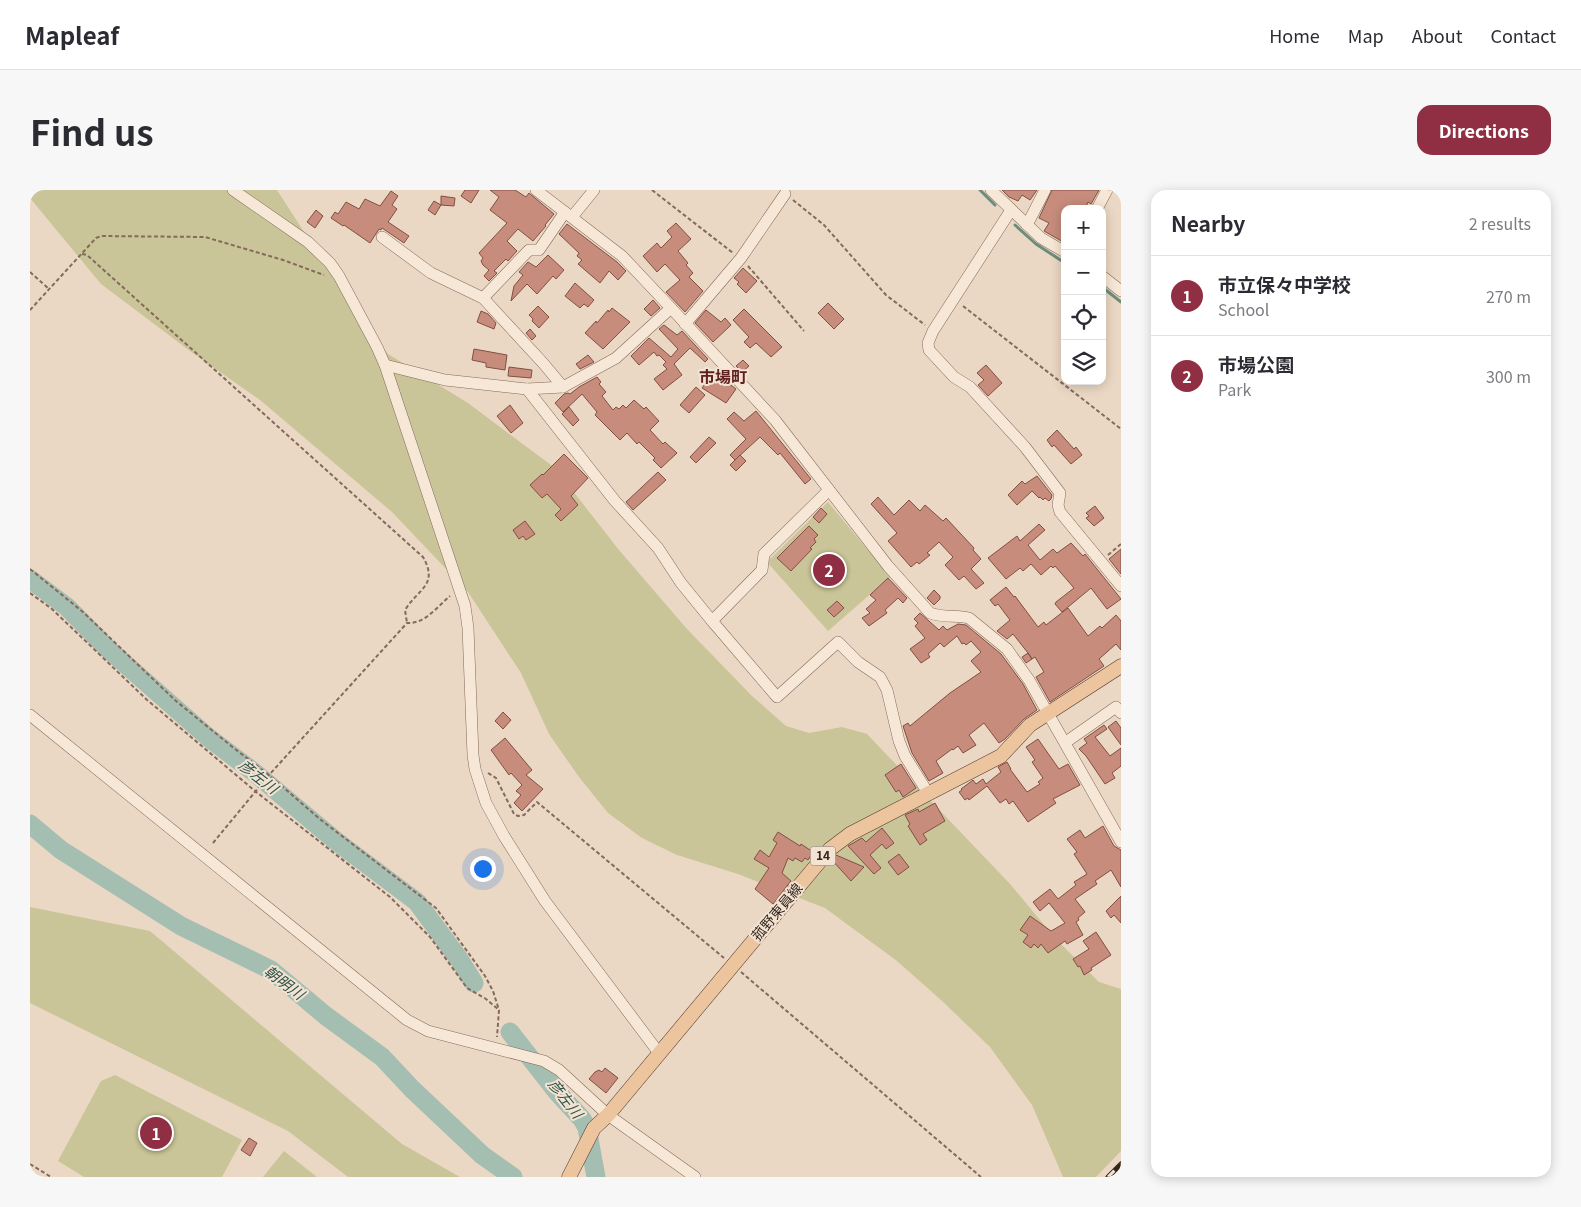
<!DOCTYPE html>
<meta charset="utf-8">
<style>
body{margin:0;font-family:Georgia,"Noto Sans JP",serif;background:#f7f7f7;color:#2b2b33}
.controls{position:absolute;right:15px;top:15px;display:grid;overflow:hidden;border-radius:10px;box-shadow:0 2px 12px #0003}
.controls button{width:45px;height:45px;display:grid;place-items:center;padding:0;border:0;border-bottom:1px solid #e1e1e2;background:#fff;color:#2b2b33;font:25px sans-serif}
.you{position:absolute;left:452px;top:678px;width:18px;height:18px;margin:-12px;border:4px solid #fff;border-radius:50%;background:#1a73e8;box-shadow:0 0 0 8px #1a73e833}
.badge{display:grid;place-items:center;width:32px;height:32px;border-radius:50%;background:#902f43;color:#fff;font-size:16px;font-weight:700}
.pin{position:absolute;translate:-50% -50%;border:2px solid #fff;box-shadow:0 1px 5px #0006}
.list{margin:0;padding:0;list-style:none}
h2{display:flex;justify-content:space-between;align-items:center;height:65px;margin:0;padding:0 20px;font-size:21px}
h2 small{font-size:16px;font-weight:400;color:#7c7c81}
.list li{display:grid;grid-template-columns:32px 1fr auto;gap:15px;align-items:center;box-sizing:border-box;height:80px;padding:0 20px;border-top:1px solid #e1e1e2}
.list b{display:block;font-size:19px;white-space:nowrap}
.list p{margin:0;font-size:16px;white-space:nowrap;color:#7c7c81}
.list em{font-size:16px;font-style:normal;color:#7c7c81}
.icon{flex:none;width:28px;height:28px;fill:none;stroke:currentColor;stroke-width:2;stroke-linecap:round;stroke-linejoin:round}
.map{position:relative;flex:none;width:1091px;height:987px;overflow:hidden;border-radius:15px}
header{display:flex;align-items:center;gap:30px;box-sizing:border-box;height:70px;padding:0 25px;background:#fff;border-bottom:1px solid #e1e1e2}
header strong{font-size:24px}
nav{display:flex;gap:28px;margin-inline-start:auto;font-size:18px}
.intro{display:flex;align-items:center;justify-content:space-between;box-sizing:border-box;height:120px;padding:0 30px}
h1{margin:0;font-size:35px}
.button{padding:12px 22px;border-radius:15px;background:#902f43;color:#fff;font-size:18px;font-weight:700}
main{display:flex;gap:30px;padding:0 30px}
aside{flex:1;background:#fff;border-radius:15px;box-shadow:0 2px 12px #0003}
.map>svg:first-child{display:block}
.green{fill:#c9c598}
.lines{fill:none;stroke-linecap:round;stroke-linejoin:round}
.stream{stroke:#6d8c7e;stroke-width:3}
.river{stroke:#a5beb2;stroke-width:19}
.building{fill:#c78c7c;stroke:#824f43}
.minor-casing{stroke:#85695b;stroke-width:12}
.major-casing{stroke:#52392f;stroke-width:15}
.path{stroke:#85695b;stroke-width:2;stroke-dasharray:4 2.5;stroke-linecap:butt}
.minor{stroke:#f7e7d6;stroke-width:11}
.major{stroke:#ecc49d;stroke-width:14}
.rail-casing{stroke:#35251e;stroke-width:5}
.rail{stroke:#f3e3d3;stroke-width:3;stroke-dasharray:9;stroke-linecap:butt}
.labels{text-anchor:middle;stroke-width:4;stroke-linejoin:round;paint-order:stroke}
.shield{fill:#f3e3d3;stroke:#6e5e54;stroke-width:1}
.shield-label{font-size:12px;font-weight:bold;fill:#35251e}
.street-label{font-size:14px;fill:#35251e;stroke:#f3e3d3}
.water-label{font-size:15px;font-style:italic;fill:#2f544a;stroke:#f3e3d3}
.quarter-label{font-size:16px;font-weight:bold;fill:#5f2120;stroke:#f3e3d3}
</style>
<header>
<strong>Mapleaf</strong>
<nav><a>Home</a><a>Map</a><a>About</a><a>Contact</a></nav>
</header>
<div class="intro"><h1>Find us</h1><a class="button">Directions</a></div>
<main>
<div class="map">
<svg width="1091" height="987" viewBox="0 0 1091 987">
<rect width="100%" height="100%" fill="#ebd8c4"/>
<!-- green -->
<g class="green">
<polygon points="0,0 247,0 327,124 358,164 438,213 525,278 589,360 657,439 722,506 756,536 779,543 812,537 837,544 981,695 1025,748 1069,792 1091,799 1091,961 1066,987 1033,987 1002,915 960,857 911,810 867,771 795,718 708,684 647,665 612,648 578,623 549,587 519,544 491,483 438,402 362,322 230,210 160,161 71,94 0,8"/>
<polygon points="798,312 860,387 798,441 737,372"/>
<polygon points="0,717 120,741 372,954 430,987 318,987 258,941 0,813"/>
<polygon points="85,885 212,950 192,987 54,987 28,971 71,891"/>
<polygon points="254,961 287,987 233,987"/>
</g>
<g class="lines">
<!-- stream -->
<g class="stream">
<polyline points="950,0 965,15"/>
<polyline points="985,35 1006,54 1035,73"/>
<polyline points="1072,97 1091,112"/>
</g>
<!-- river -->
<g class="river">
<polyline points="0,389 37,417 77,458 179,548 225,583 306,651 387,712 429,769 444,793"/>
<polyline points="0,634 31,660 151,736 241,780 296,826 352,867 382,899 452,965 483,987"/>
<polyline points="480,842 527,902 552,929 557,938 566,987"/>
</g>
</g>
<!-- building -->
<g class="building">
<polygon points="435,0 449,0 441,13 431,6"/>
<polygon points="460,0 485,0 496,7 499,3 524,24 515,35 516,36 503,51 488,39 477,51 487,61 478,71 476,69 464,81 467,83 459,91 454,86 459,80 453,75 451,71 453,68 449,63 477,33 460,20 469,7"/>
<polygon points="972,0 1007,0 1000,10 992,5 988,11 979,7"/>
<polygon points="1022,0 1069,0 1061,14 1058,12 1055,19 1035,19 1035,53 1014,41 1019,33 1009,28"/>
<polygon points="361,1 368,6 362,15 367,19 358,32 379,46 374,53 352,38 351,40 349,39 340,53 314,35 313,36 301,28 305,22 308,24 316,12 329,19 335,9 350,16"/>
<polygon points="411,6 425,8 424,16 411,15"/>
<polygon points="404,11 411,15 405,25 398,20"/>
<polygon points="286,20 293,26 285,38 277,32"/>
<polygon points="646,33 661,49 648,61 658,73 656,75 663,83 659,87 673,101 655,122 636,102 650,90 635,74 627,82 613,66 627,53 631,58 642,47 637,41"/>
<polygon points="537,34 587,72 596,81 588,90 579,81 570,93 548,74 552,70 547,66 549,63 529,44"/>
<polygon points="518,65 534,80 526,89 523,86 507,104 497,94 481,111 484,96 493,85 489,82 498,72 506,77"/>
<polygon points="713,78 727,91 716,103 707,94 709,92 704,88"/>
<polygon points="545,93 564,110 558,117 554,114 550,118 535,106"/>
<polygon points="623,110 630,118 621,126 614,119"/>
<polygon points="798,113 814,129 804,139 788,123"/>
<polygon points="508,116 519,127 509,138 502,131 503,129 499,125"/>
<polygon points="582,118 600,132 573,159 555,143 566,131 567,133 578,120 579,122"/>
<polygon points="714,119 752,157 741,167 726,153 720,158 714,152 719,147 703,130"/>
<polygon points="676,120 691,132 695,128 701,135 683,152 665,133"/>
<polygon points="451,121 458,124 466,133 464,139 447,132"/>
<polygon points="634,135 647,145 652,141 678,169 675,172 660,158 644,174 652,185 633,200 624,189 637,179 633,175 636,172 629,165 627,166 624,162 609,175 601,166 619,148 641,167 648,159 629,139"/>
<polygon points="500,139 506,146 502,150 496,143"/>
<polygon points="444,159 477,165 475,180 456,177 456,173 442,170"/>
<polygon points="558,165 564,172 550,179 546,174"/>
<polygon points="713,170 719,176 712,182 706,176"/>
<polygon points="956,175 972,193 958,206 948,195 954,190 947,183"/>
<polygon points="479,177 502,180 501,188 478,186"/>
<polygon points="682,184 692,191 693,189 706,199 696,213 672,198"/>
<polygon points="567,187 571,192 569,194 576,202 572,206 583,220 586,217 589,219 593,215 596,218 604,210 614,219 616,217 629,231 620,240 633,254 635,252 647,263 631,278 623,270 625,268 609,252 607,254 597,243 590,250 565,225 567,222 552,204 533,222 525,213 534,204 538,203 540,204 549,197"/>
<polygon points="666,197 675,205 659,223 650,215"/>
<polygon points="480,215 493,233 481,243 467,226"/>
<polygon points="539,217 549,230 543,236 532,224"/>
<polygon points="726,221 781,289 775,294 750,263 748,265 730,247 705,270 700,265 716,249 697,229 704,222 714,231"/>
<polygon points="1027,240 1044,259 1046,257 1052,265 1041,274 1024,255 1022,257 1017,250"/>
<polygon points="679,247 686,253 666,273 660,267"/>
<polygon points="534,264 558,288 541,306 548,315 531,331 525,325 531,319 517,304 512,308 500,295 512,284 513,285"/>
<polygon points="710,265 716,271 706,281 700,275"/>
<polygon points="628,282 636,290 603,320 596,312"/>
<polygon points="1007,286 1022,305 1021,309 1019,311 1015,308 1013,310 1010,307 1009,308 1002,301 987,315 978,305 992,291 995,294"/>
<polygon points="848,307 864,325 879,310 890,321 895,315 913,331 916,328 944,358 943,360 951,369 941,379 954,393 946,399 934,386 929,390 915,375 923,367 909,352 897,363 900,365 889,374 887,372 881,377 858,351 867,343 841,314"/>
<polygon points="1065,316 1074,328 1064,336 1056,328 1059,326 1056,323"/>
<polygon points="791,318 797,324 789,333 783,327"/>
<polygon points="495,331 505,344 496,350 493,346 489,349 483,340"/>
<polygon points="1009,334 1015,340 998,355 1010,370 1023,359 1027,363 1041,353 1053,366 1055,364 1091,409 1077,419 1061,398 1032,422 1025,414 1026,412 1044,398 1025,376 1023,378 1021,376 1011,385 1001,374 993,381 990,378 976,389 958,368 987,346 990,351"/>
<polygon points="779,336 788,345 784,349 786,352 780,358 782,359 761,381 747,368"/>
<polygon points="1091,359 1091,384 1079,369"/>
<polygon points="858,388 877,408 873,413 868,408 855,420 857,423 839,436 832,428 840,423 836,419 846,410 840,405"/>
<polygon points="976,397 984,407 985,406 1008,437 1014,432 1016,435 1038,418 1058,446 1070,436 1072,438 1086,425 1091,431 1091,460 1086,454 1069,469 1074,476 1020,512 1006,487 1014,482 1005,467 1002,469 998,463 1002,469 996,473 992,467 998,463 983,444 977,449 967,441 980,430 968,414 965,416 960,410"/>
<polygon points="904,400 910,406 910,409 904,415 897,408"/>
<polygon points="807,411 814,418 804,427 797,420"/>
<polygon points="890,423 909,440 913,436 917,440 928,434 936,435 971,464 993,494 1007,520 994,529 975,549 969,553 954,533 939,545 946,555 933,563 928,556 923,560 922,559 906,571 913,583 899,591 882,563 873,536 878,533 880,536 920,503 951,482 941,471 951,462 941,451 936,455 934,453 932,454 927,446 914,457 910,453 898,464 900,467 891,473 880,459 895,448 885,436 888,433 884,429"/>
<polygon points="473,522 481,530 473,539 465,531"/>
<polygon points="1086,531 1091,538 1091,555 1078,537"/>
<polygon points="1074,535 1077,539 1065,547 1080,566 1091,558 1091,576 1082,583 1085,588 1075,594 1056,566 1049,559 1057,553 1054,549"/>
<polygon points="475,548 502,580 496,585 513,599 492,621 484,613 491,605 486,601 492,595 481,583 479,585 461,560"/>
<polygon points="1008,549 1029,579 1038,574 1050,595 1023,609 1026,613 998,632 983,611 979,614 976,609 970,613 957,596 939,610 938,608 935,610 929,602 932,600 931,599 943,590 946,594 953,589 956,594 971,582 968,577 977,572 981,579 980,579 997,602 1010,594 1008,592 1013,588 1002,572 1005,570 996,557"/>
<polygon points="871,574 886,598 873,607 869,600 866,602 855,585"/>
<polygon points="905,613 915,631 893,644 897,650 890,655 878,636 880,634 875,625 888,619 889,622"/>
<polygon points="1073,636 1084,656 1091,660 1091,697 1081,680 1065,691 1067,694 1045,709 1055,722 1048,728 1049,730 1046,732 1053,745 1037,754 1035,751 1018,763 1011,754 1008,758 1004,754 1001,758 993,752 998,745 990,740 1000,726 1021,741 1035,733 1019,713 1010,721 1003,712 1020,699 1028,709 1046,695 1044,692 1057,684 1044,664 1047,662 1037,649 1050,640 1055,648"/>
<polygon points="852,638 864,653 856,659 852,654 840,665 851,678 844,684 818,656 832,648 836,652"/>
<polygon points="748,642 770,656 771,654 783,662 778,670 775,668 772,672 765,668 763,671 758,668 752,683 761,691 743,714 725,699 739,678 724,669 730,660 739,667 747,653 743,650"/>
<polygon points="869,664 879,677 868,685 858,672"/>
<polygon points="806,665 834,677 821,691 802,670"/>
<polygon points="1091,706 1091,733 1084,725 1081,728 1076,721"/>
<polygon points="1066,742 1081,765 1061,778 1062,780 1054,785 1050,776 1048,777 1043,769 1059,759 1053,751"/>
<polygon points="575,878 588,888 576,903 559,889 565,882 569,880 572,882"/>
<polygon points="219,948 227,953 220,966 211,960"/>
</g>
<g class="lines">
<!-- minor casing -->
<g class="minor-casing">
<g id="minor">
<polyline points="203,0 278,52 300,73 309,86 347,157 355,175 435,416 438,438 443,565 445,579 456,613 474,646 515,711 629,863"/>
<path d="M506,0L592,66L641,118L745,230L858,376L900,423C913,428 926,425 939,428L977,459L999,490L1091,652"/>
<polyline points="961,0 1011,48 1035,62"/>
<polyline points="1067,19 1077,0"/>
<polyline points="981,20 903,141 898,153 899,160 924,187 940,197 995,257 1030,303 1028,315 1030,322 1091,396"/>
<polyline points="542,27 564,0"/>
<polyline points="997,35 1015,0"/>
<polyline points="352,47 401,83 453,108 513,173 533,197"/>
<polyline points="1072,86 1091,101"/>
<polyline points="453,108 499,60 509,60 535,22"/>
<polyline points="641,118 586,168 533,197 497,199 585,311 628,358 651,393 682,431"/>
<polyline points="655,134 711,68 755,4"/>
<polyline points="355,175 415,190 497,199"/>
<polyline points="799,300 734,364 732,380 682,431 747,507 808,452 828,472 850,487 857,500 869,551 875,566 898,603"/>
<polyline points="0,525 377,830 398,841 514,871 529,880 578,925 665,987"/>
<polyline points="1036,552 1086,517 1091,523"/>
</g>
</g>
<!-- major casing -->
<g class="major-casing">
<polyline id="major" points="539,987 564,938 578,925 800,659 820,644 971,566 1000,535 1091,476"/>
</g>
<!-- path -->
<g class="path">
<polyline points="622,0 703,63"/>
<polyline points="763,10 794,35 856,105 895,135"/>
<path d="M52,64L57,65L393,367C409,395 388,399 375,420L377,433"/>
<polyline points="718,76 774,141"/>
<polyline points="0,82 19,99"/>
<polyline points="933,116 1091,239"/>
<polyline points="0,120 66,48 71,46 175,47 253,70 294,85"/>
<polyline points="1078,365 1091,354"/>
<polyline points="0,379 53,422 146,511 205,559 239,585 291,630 406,718 455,786 463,801 469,820 467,847"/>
<polyline points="0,403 22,419 116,509 225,601 360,707 400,747 437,798 456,809 469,820"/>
<polyline points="458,583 466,588 484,624 488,626 494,625 507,612 694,768"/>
<path d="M183,653L239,585L377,433C395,434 407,417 420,406"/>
<polyline points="711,782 951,987"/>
<polyline points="0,974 21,987"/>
</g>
<!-- minor -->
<use href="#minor" class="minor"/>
<!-- major -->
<use href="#major" class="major"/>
<!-- rail casing -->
<g class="rail-casing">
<polyline id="rail" points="1078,987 1091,974"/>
</g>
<!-- rail -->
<use href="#rail" class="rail"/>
</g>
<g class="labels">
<!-- shield labels -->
<rect class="shield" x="780.5" y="656.5" width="25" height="19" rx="4"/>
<g class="shield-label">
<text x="793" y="670">14</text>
</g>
<!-- street labels -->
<g class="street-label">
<text transform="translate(747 722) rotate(-50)" y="5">菰野東員線</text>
</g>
<!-- water labels -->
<g class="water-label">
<text transform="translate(228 587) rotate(38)" y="5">彦左川</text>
<text transform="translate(254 793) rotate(37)" y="5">朝明川</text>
<text transform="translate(535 909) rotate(52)" y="5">彦左川</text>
</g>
<!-- quarter labels -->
<g class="quarter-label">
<text x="693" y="193">市場町</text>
</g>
</g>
</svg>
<div class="controls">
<button>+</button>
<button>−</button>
<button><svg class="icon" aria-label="locate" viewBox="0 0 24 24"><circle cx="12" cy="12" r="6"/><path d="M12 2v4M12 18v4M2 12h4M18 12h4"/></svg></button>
<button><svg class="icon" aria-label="layers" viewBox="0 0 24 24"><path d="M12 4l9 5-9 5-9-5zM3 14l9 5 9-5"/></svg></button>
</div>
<div class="you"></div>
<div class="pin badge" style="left:126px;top:943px">1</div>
<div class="pin badge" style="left:799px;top:380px">2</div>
</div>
<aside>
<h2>Nearby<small>2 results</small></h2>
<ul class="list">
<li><span class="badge">1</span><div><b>市立保々中学校</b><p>School</p></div><em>270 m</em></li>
<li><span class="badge">2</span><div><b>市場公園</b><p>Park</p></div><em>300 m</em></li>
</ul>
</aside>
</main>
